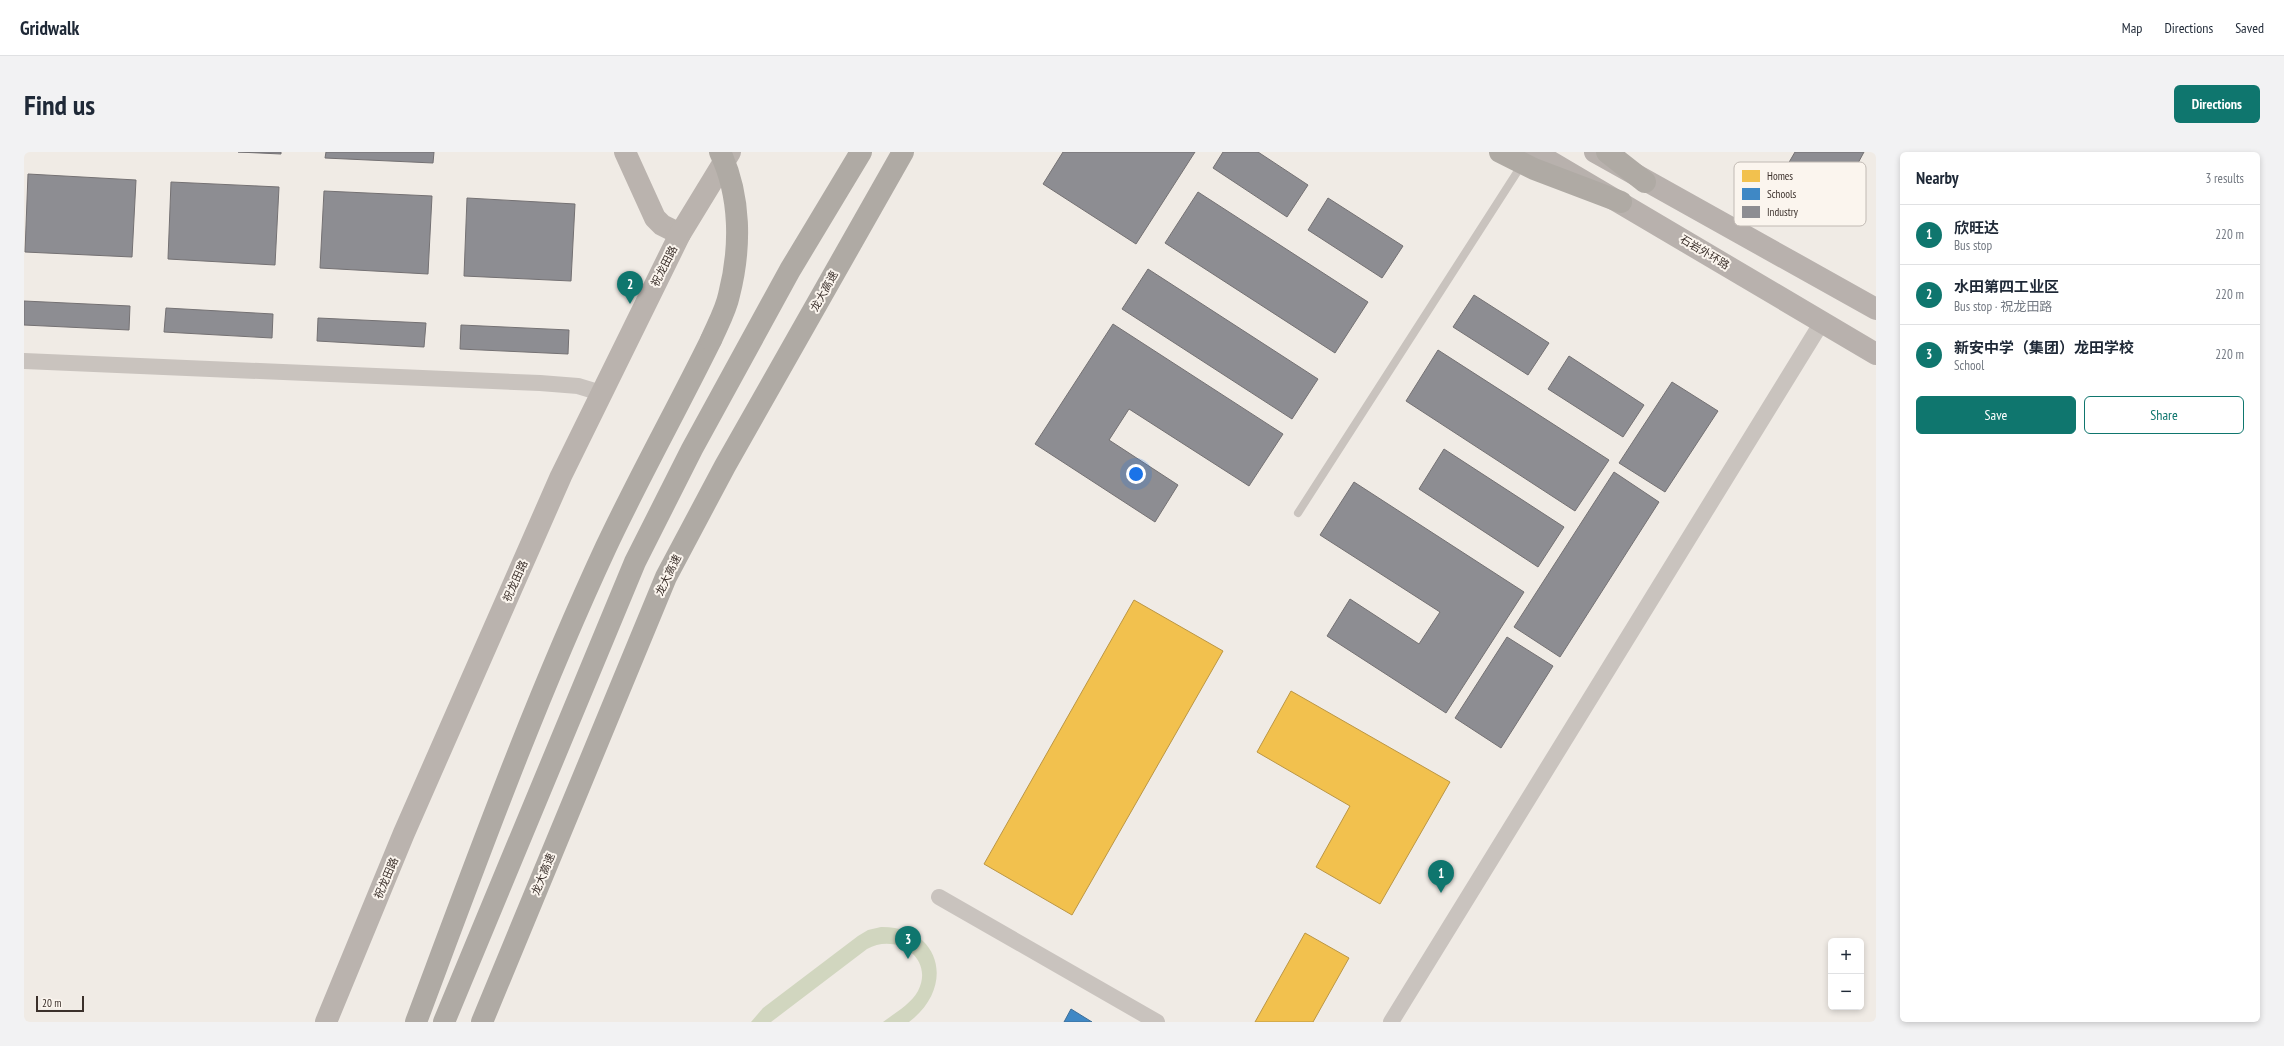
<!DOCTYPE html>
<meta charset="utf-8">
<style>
body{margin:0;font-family:"PT Sans Narrow","Noto Sans SC",sans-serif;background:#f2f2f3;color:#1f2937}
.controls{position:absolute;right:12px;bottom:12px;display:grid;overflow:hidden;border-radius:6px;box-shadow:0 2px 6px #0003}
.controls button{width:36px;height:36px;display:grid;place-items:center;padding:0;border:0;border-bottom:1px solid #e0e1e3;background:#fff;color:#1f2937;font:20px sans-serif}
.scale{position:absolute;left:12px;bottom:10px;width:48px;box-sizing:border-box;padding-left:4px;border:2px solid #3b302b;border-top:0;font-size:11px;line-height:14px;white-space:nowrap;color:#3b302b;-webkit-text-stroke:3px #fbf5ee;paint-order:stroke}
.you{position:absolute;left:1112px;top:322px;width:14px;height:14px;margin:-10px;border:3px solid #fff;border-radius:50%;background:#1a73e8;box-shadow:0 0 0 6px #1a73e833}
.badge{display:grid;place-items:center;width:26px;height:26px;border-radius:50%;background:#0f766e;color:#fff;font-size:13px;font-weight:700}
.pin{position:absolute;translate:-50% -33px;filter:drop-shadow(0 1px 2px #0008)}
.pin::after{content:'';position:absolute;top:21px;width:14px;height:12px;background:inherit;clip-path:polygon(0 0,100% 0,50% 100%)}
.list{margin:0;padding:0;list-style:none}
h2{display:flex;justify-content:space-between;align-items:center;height:52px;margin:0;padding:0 16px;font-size:17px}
h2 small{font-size:13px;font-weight:400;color:#747a83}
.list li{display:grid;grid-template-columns:26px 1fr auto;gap:12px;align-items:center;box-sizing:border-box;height:60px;padding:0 16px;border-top:1px solid #e0e1e3}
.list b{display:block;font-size:15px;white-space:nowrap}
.list p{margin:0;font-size:13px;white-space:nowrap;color:#747a83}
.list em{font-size:13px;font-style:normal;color:#747a83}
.actions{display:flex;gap:8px;padding:12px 16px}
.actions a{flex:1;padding:9px 0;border:1px solid #0f766e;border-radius:6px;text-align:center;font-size:14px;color:#0f766e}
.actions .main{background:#0f766e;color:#fff}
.map{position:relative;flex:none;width:1852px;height:870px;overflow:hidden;border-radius:6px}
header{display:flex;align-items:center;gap:24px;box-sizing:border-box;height:56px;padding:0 20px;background:#fff;border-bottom:1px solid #e0e1e3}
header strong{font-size:19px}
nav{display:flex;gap:22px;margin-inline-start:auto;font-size:14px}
.intro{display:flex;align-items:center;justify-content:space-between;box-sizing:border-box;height:96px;padding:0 24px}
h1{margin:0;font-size:28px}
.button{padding:10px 18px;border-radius:6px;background:#0f766e;color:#fff;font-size:14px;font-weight:700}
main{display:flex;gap:24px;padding:0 24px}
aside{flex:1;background:#fff;border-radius:6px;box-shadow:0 2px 6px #0003}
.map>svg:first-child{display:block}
.green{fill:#d1d6bf}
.homes{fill:#f2c14e;stroke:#bb9644}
.schools{fill:#3f88c5;stroke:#3e6e97}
.industry{fill:#8d8d92;stroke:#747173}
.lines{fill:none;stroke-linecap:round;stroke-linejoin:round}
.lane{stroke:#c9c3be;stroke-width:8}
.street{stroke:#c9c3be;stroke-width:16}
.secondary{stroke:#bab3ae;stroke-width:22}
.primary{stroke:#b8b1ad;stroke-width:22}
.highway{stroke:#afaaa4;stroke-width:22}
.highway-bridge{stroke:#afaaa4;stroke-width:22}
.labels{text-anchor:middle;stroke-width:4;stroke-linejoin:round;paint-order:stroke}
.street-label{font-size:11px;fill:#3b302b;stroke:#fbf5ee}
.key{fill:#fbf5ee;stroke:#c1bab4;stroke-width:1}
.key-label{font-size:11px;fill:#3b302b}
</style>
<header>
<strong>Gridwalk</strong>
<nav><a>Map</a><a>Directions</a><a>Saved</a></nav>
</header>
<div class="intro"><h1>Find us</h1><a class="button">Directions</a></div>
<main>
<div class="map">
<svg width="1852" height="870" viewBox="0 0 1852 870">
<rect width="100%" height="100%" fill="#f0ebe5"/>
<!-- green -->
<path class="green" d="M857,775C917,774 932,835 885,870H859C871,861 887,852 894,839C911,806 872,780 843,797L747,870H727L739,856L834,784L844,778Z"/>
<!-- homes -->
<g class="homes">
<polygon points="1110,448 1199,499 1048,763 960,712"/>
<polygon points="1267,539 1426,630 1356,752 1292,715 1326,654 1233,600"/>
<polygon points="1281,781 1325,806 1289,870 1231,870"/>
</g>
<!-- schools -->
<polygon class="schools" points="1047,857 1068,870 1040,870"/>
<!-- industry -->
<g class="industry">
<polygon points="214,0 257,0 257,2"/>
<polygon points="302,0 410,0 409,11 301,6"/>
<polygon points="1039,0 1171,0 1112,92 1019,32"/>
<polygon points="1199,0 1234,0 1284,33 1263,65 1189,16"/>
<polygon points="1771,0 1840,0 1814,48 1760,19"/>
<polygon points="4,22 112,28 108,105 1,100"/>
<polygon points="147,30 255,35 251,113 144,107"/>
<polygon points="300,39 408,44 404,122 296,116"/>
<polygon points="1174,40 1344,150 1311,201 1141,91"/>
<polygon points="443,46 551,52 547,129 440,124"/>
<polygon points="1304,46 1379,94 1358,126 1284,78"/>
<polygon points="1124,117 1294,227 1268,267 1098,157"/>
<polygon points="1450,143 1525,191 1504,223 1429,175"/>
<polygon points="0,149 106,154 105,178 0,173"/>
<polygon points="142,156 249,162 248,186 140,180"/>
<polygon points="294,166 402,171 400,195 293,189"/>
<polygon points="1089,172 1259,282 1225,334 1105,257 1085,288 1154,333 1131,370 1011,292"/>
<polygon points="437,173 545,178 544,202 436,197"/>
<polygon points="1414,198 1585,308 1551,359 1382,249"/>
<polygon points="1545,204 1620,253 1599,285 1524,237"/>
<polygon points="1648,230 1694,259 1641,340 1595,311"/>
<polygon points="1420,297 1540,375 1514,415 1395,337"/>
<polygon points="1590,320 1635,350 1536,505 1490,475"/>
<polygon points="1330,330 1500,440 1422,561 1303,484 1326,447 1395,492 1416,460 1296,383"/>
<polygon points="1483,485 1529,514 1477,596 1431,566"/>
</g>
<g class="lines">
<!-- lane -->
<polyline class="lane" points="1274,361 1499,11"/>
<!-- street -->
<g class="street">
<polyline points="0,209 516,231 554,234 577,241"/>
<polyline points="915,745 1133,870"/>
<polyline points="1367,870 1798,170"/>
</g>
<!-- secondary -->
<g class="secondary">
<polyline points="601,0 631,66 638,73 656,82"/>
<polyline points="302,870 380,681 537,324 656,82 706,0"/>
</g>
<!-- primary -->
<g class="primary">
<polyline points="1510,0 1852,202"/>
<polyline points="1571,0 1852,157"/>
</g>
<!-- highway -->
<g class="highway">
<polyline points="1476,0 1510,17 1597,50"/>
<polyline points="1583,0 1621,30"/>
<path d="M392,870C452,710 510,550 582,395C615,325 653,257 687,188"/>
<polyline points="420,870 611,410 668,297 766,118 837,0"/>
<polyline points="458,870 642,425 701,314 879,0"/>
</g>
<!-- highway-bridge -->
<path class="highway-bridge" d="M687,188C693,174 702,158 705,143C717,96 717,44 696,0"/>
</g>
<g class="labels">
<!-- street labels -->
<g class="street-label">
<text transform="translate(1681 100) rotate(31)" y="4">石岩外环路</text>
<text transform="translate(640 114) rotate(-63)" y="4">祝龙田路</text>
<text transform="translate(800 139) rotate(-61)" y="4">龙大高速</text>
<text transform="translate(644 423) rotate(-64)" y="4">龙大高速</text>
<text transform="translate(491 429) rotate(-66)" y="4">祝龙田路</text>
<text transform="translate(519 722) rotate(-68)" y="4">龙大高速</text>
<text transform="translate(362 726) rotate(-67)" y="4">祝龙田路</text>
</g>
</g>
<!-- legend -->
<rect x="1710" y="10" width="132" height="64" rx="6" class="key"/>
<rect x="1718" y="18" width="18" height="12" fill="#f2c14e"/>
<rect x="1718" y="36" width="18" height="12" fill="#3f88c5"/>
<rect x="1718" y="54" width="18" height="12" fill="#8d8d92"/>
<g class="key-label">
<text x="1743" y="28">Homes</text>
<text x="1743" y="46">Schools</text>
<text x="1743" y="64">Industry</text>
</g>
</svg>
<div class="controls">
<button>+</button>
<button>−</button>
</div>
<div class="scale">20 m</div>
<div class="you"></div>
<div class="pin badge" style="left:1417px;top:741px">1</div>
<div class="pin badge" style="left:606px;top:152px">2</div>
<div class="pin badge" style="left:884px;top:807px">3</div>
</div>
<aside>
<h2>Nearby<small>3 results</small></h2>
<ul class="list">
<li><span class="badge">1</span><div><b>欣旺达</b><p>Bus stop</p></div><em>220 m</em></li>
<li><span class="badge">2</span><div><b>水田第四工业区</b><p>Bus stop · 祝龙田路</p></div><em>220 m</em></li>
<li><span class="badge">3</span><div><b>新安中学（集团）龙田学校</b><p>School</p></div><em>220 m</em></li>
</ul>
<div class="actions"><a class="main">Save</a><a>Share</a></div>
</aside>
</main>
